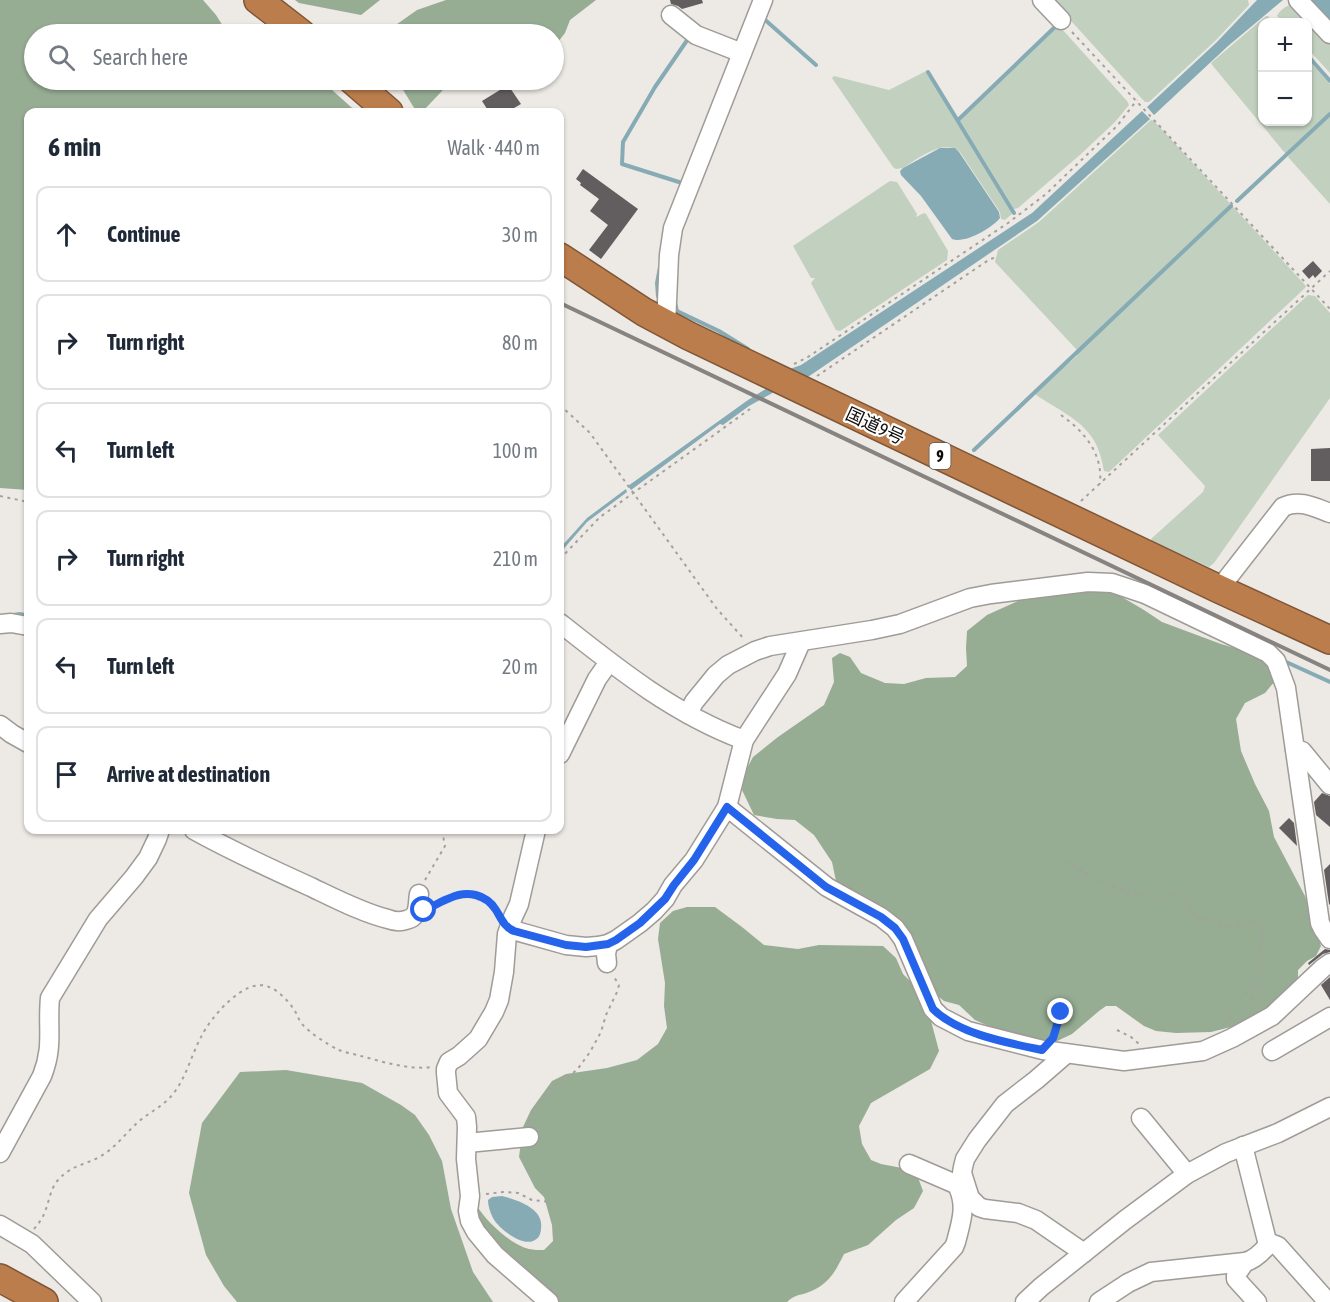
<!DOCTYPE html>
<meta charset="utf-8">
<style>
body{margin:0;font-family:"Asap Condensed","Noto Sans JP",sans-serif;background:#f6f6f7;color:#1f2937}
.controls{position:absolute;right:18px;top:18px;display:grid;overflow:hidden;border-radius:12px;box-shadow:0 2px 4px #0004}
.controls button{width:54px;height:54px;display:grid;place-items:center;padding:0;border:0;border-bottom:2px solid #e0e1e3;background:#fff;color:#1f2937;font:30px sans-serif}
.stop{position:absolute;width:18px;height:18px;margin:-14px;border:4px solid #2563eb;border-radius:50%;background:#fff}
.stop.end{background:#2563eb;border-color:#fff;box-shadow:0 2px 6px #0008}
.list{margin:0;padding:0;list-style:none}
h2{display:flex;justify-content:space-between;align-items:center;height:78px;margin:0;padding:0 24px;font-size:26px}
h2 small{font-size:20px;font-weight:400;color:#747a83}
.list li{display:grid;grid-template-columns:39px 1fr auto;gap:18px;align-items:center;box-sizing:border-box;height:96px;margin:0 12px 12px;padding:0 12px;border:2px solid #e0e1e3;border-radius:12px}
.list b{display:block;font-size:22px;white-space:nowrap}
.list em{font-size:20px;font-style:normal;color:#747a83}
.icon{flex:none;width:33px;height:33px;fill:none;stroke:currentColor;stroke-width:2;stroke-linecap:round;stroke-linejoin:round}
.map{position:relative;flex:none;width:1330px;height:1302px;overflow:hidden}
.search{position:absolute;background:#fff;box-shadow:0 2px 4px #0004;left:24px;top:24px;width:540px;height:66px;display:flex;align-items:center;gap:15px;box-sizing:border-box;padding:0 21px;border-radius:33px;color:#747a83;font-size:22px}
.panel{position:absolute;background:#fff;box-shadow:0 2px 4px #0004;left:24px;top:108px;width:540px;height:726px;border-radius:12px}
.map>svg:first-child{display:block}
.green{fill:#c1d0bf}
.forest{fill:#96ac93}
.water{fill:#86abb5}
.lines{fill:none;stroke-linecap:round;stroke-linejoin:round}
.stream{stroke:#86abb5;stroke-width:4}
.building{fill:#625d5f}
.minor-casing{stroke:#9f9b97;stroke-width:21}
.highway-casing{stroke:#7f5636;stroke-width:30}
.path{stroke:#a4a19d;stroke-width:2;stroke-dasharray:3 4.5;stroke-linecap:butt}
.minor{stroke:#fff;stroke-width:18}
.highway{stroke:#bc7d4d;stroke-width:27}
.rail{stroke:#868380;stroke-width:4}
.route{stroke:#2563eb;stroke-width:8}
.labels{text-anchor:middle;stroke-width:4.5;stroke-linejoin:round;paint-order:stroke}
.shield{fill:#fff;stroke:#575655;stroke-width:1.5}
.shield-label{font-size:16px;font-weight:bold;fill:#0f0d0c}
.street-label{font-size:18px;fill:#0f0d0c;stroke:#fff}
</style>
<div class="map">
<svg width="1330" height="1302" viewBox="0 0 1330 1302">
<rect width="100%" height="100%" fill="#ede9e4"/>
<!-- green -->
<g class="green">
<polygon points="1052,0 1248,0 1249,5 1215,41 1149,102 1145,102"/>
<path d="M1292,4L1330,38V73L1308,49V22H1283L1277,16C1280,10 1286,6 1292,4Z"/>
<polygon points="1266,16 1268,16 1274,22 1262,22 1262,122 1308,122 1308,59 1330,84 1330,113 1287,153 1285,153 1213,66 1211,63"/>
<polygon points="1055,28 1061,28 1127,101 1129,105 1115,122 1081,154 1018,208 1014,209 959,119"/>
<path d="M926,71L1013,213L1005,220L1001,219L1000,212L960,152C943,138 918,159 903,168L896,169L893,167L832,78L834,76L889,90Z"/>
<polygon points="1330,116 1330,204 1288,157 1290,154"/>
<path d="M1151,120L1154,121L1306,286L1305,288L1109,472L1104,471C1102,460 1099,448 1093,439C1082,420 1054,407 1036,395V391L1077,356V350L995,262L998,250L1039,222Z"/>
<polygon points="890,181 897,182 917,214 916,217 924,213 926,214 948,251 947,260 840,331 836,330 811,283 815,278 811,278 793,246"/>
<polygon points="1308,295 1315,296 1330,313 1330,398 1214,563 1209,567 1153,542 1151,539 1203,492 1205,486 1158,435"/>
</g>
<!-- forest -->
<g class="forest">
<polygon points="0,0 203,0 216,15 228,34 34,34 34,80 316,80 322,81 351,107 360,112 28,112 28,490 0,488"/>
<polygon points="295,0 380,0 361,15 299,3"/>
<polygon points="446,0 596,0 570,20 565,33 554,47 554,34 383,34 417,10"/>
<polygon points="397,80 448,80 442,91 422,112 416,111"/>
<polygon points="1082,588 1110,590 1144,610 1162,622 1221,644 1259,655 1272,666 1275,681 1265,693 1245,703 1236,719 1241,751 1255,784 1269,811 1274,837 1305,896 1321,946 1316,956 1307,961 1298,970 1298,985 1270,1013 1239,1025 1211,1032 1176,1033 1156,1031 1144,1026 1116,1006 1106,1006 1099,1011 1072,1034 1055,1042 1038,1044 1002,1032 975,1020 959,1005 944,1001 934,993 913,940 900,919 883,907 836,881 832,862 814,835 795,820 777,819 754,815 742,790 745,772 753,757 778,737 824,705 834,682 832,658 840,653 850,657 861,673 885,683 904,684 926,678 955,677 967,666 966,648 967,631 987,615 1029,596"/>
<path d="M687,907H715L742,927L764,945L798,949L819,945L883,946L896,958L903,974L918,989L930,1017L939,1051L930,1069L871,1103L859,1126L862,1144L871,1160L881,1164L902,1168L917,1175L923,1191L914,1208L896,1220L868,1245L844,1254C835,1272 829,1284 809,1292C799,1296 795,1294 787,1302H554L485,1240L474,1206H477C486,1221 511,1245 529,1249C533,1250 539,1250 544,1250L553,1241L552,1225L544,1197L535,1188L519,1157L523,1127L531,1110L552,1081L566,1074L607,1068L637,1060L658,1044L667,1028L664,1006L665,983L658,939L660,923L673,911Z"/>
<polygon points="286,1070 362,1083 401,1105 415,1115 429,1135 442,1161 451,1209 473,1272 493,1302 237,1302 224,1286 206,1255 189,1193 202,1123 240,1072"/>
</g>
<!-- water -->
<g class="water">
<polygon points="1257,0 1283,0 1228,46 1154,115 1147,107 1217,42"/>
<polygon points="1305,0 1330,0 1330,24"/>
<polygon points="1142,111 1150,119 1037,221 805,379 787,370 801,365 1032,213"/>
<path d="M940,148H955L959,152L999,212L1000,218C992,228 965,244 952,239L921,196L901,175L900,171L903,168Z"/>
<polygon points="769,387 778,390 749,406 723,425 720,424 631,490 628,486 748,400"/>
<polygon points="626,489 627,492 587,522 560,553 560,548 587,518"/>
<path d="M502,1196C517,1200 544,1208 541,1228C541,1233 539,1238 535,1240C523,1248 498,1228 493,1218C490,1212 488,1206 488,1200L492,1197Z"/>
</g>
<g class="lines">
<!-- stream -->
<g class="stream">
<polyline points="762,20 763,18 816,65"/>
<polyline points="1308,56 1330,81"/>
<polyline points="928,72 1014,213"/>
<polyline points="958,120 1057,25"/>
<polyline points="681,187 682,183 622,164 623,142 655,87 690,36"/>
<polyline points="1237,201 1330,114"/>
<polyline points="658,296 657,283 660,267"/>
<polyline points="675,303 677,311 719,331 748,349"/>
<polyline points="974,450 1231,206"/>
<polyline points="13,615 20,614 28,616"/>
<polyline points="1284,661 1330,682"/>
</g>
</g>
<!-- building -->
<g class="building">
<polygon points="670,0 702,0 703,3 682,9 678,6 671,4"/>
<polygon points="508,85 521,104 507,112 489,112 482,101"/>
<polygon points="583,169 638,209 601,259 589,250 608,225 590,211 599,199 580,185 581,183 576,179"/>
<polygon points="1313,261 1322,271 1315,278 1313,275 1309,279 1302,271"/>
<polygon points="1330,448 1330,481 1311,481 1311,449"/>
<polygon points="1322,793 1330,796 1330,827 1316,815 1314,802"/>
<polygon points="1289,818 1294,823 1297,846 1279,828"/>
<polygon points="1330,864 1330,905 1329,904 1324,870"/>
<polygon points="1325,949 1330,950 1330,952 1323,954 1309,965 1308,963"/>
<polygon points="1330,977 1330,1000 1321,985"/>
</g>
<g class="lines">
<!-- minor casing -->
<g class="minor-casing">
<g id="minor">
<polyline points="1042,0 1061,20"/>
<polyline points="1298,0 1330,34"/>
<polyline points="671,15 696,35 742,53"/>
<polyline points="666,325 669,255 673,228 763,0"/>
<path d="M1219,589L1283,507C1299,499 1314,507 1330,513"/>
<path d="M560,623C618,669 674,714 744,740"/>
<polyline points="0,624 11,623 28,626"/>
<polyline points="688,714 694,702 716,675 728,665 755,651 770,646 872,630 900,624 970,598 991,594 1088,582 1112,583 1145,594 1268,653 1276,661 1286,688 1320,923 1323,929 1330,939"/>
<polyline points="0,725 12,734 28,743"/>
<polyline points="1295,749 1302,751 1330,785"/>
<polyline points="560,754 597,679 609,662"/>
<polyline points="727,807 827,887 881,917 895,928 903,939 933,1009 941,1017 968,1031 1043,1050 1124,1061 1203,1051 1232,1038 1272,1016 1323,968 1330,963"/>
<path d="M194,830C232,851 271,869 311,887C334,898 363,913 388,919C393,921 400,922 406,920C420,917 417,905 419,894"/>
<polyline points="536,830 519,904 513,917 507,934 504,972 499,1000 494,1012 478,1039 459,1056 449,1062 446,1069 446,1073 448,1093 466,1117 467,1127 466,1159 470,1196 468,1211 470,1221 476,1232 495,1255 549,1302"/>
<polyline points="509,929 566,945 586,947 598,946 608,944 616,940 640,923 654,911 665,899 673,885 694,860 727,807 744,740 787,674 801,642"/>
<polyline points="607,963 606,954 608,944"/>
<polyline points="1272,1051 1330,1017"/>
<polyline points="1066,1054 1036,1080 1005,1104 977,1140 965,1159 963,1167 962,1173 967,1189 970,1198 979,1207 985,1209 1018,1213 1036,1220 1084,1253"/>
<polyline points="1141,1118 1187,1174"/>
<polyline points="467,1143 529,1137"/>
<polyline points="1243,1146 1268,1245 1273,1244 1278,1246 1328,1302"/>
<path d="M0,1153L42,1076C54,1046 47,1028 50,998L98,919L134,877L148,858L157,839L160,830"/>
<polyline points="909,1164 953,1183 963,1179"/>
<polyline points="0,1225 32,1244 92,1302"/>
<polyline points="1245,1262 1236,1275 1236,1279 1257,1302"/>
<path d="M904,1302L954,1247L956,1242C961,1222 967,1207 958,1187"/>
<polyline points="1025,1302 1041,1287 1125,1220 1187,1174 1226,1153 1278,1133 1330,1107"/>
<path d="M1099,1302L1128,1283L1151,1272L1245,1262C1254,1260 1262,1252 1268,1245"/>
</g>
</g>
<!-- highway casing -->
<g class="highway-casing">
<g id="highway">
<polyline points="258,0 302,34"/>
<polyline points="352,80 389,112"/>
<polyline points="560,257 644,312 689,336 1219,589 1330,640"/>
<polyline points="0,1278 44,1302"/>
</g>
</g>
<!-- path -->
<g class="path">
<polyline points="1072,32 1330,309"/>
<polyline points="794,364 808,357 1008,223 1046,194 1117,126 1137,100"/>
<polyline points="817,376 990,259 994,258"/>
<polyline points="560,405 590,433 717,609 745,640"/>
<path d="M1061,415C1085,432 1103,454 1100,484"/>
<polyline points="0,496 28,502"/>
<polyline points="1081,501 1330,271"/>
<polyline points="560,559 600,517 750,409"/>
<polyline points="1066,862 1106,884 1134,894 1154,897 1171,895 1184,897 1189,902 1193,913 1197,917 1217,921 1233,930 1246,921 1252,921 1258,924 1263,930 1264,936 1259,952 1259,990 1246,990 1245,992"/>
<polyline points="425,880 445,846 442,830"/>
<path d="M434,906C458,893 480,885 497,912"/>
<polyline points="1245,992 1261,1005"/>
<polyline points="1225,1023 1228,1020 1230,1012"/>
<polyline points="1117,1030 1131,1037 1139,1044"/>
<polyline points="1053,1037 1061,1012"/>
<polyline points="529,1122 535,1109 550,1089 577,1070 590,1052 601,1032 606,1015 617,992 619,985 614,977"/>
<polyline points="486,1194 503,1192 518,1193 532,1200 550,1202"/>
<path d="M34,1229C38,1224 42,1219 44,1214C49,1203 50,1189 58,1180C71,1165 86,1165 101,1156C115,1148 126,1133 138,1122C151,1111 166,1105 176,1090C187,1074 192,1054 201,1037C210,1018 245,976 269,987C278,990 288,1001 293,1008C297,1013 298,1019 302,1024C310,1033 328,1045 339,1050C346,1053 354,1054 361,1056C383,1062 409,1070 432,1067"/>
</g>
<!-- minor -->
<use href="#minor" class="minor"/>
<!-- highway -->
<use href="#highway" class="highway"/>
<!-- rail -->
<polyline class="rail" points="560,303 1330,670"/>
</g>
<g class="lines">
<!-- route -->
<path class="route" d="M424,910C433,907 441,901 450,898C467,890 486,894 496,910C501,918 504,927 514,931L566,945L586,947L608,944L616,940L640,923L665,899L674,885L694,860L727,807L826,887L881,917L895,928L903,939L933,1009C958,1034 1008,1043 1042,1050L1053,1038L1061,1012"/>
</g>
<g class="labels">
<!-- shield labels -->
<rect class="shield" x="929.5" y="443" width="21" height="26" rx="4.5"/>
<g class="shield-label">
<text x="940" y="462">9</text>
</g>
<!-- street labels -->
<g class="street-label">
<text transform="translate(875 426) rotate(25)" y="6">国道9号</text>
</g>
</g>
</svg>
<div class="controls">
<button>+</button>
<button>−</button>
</div>
<div class="stop" style="left:424px;top:910px"></div>
<div class="stop end" style="left:1061px;top:1012px"></div>
<div class="search"><svg class="icon" aria-label="search" viewBox="0 0 24 24"><circle cx="10" cy="10" r="6"/><path d="M15 15l6 6"/></svg>Search here</div>
<section class="panel">
<h2>6 min<small>Walk · 440 m</small></h2>
<ul class="list">
<li><svg class="icon" aria-label="ahead" viewBox="0 0 24 24"><path d="M12 20V5M6 11l6-6 6 6"/></svg><div><b>Continue</b></div><em>30 m</em></li>
<li><svg class="icon" aria-label="right" viewBox="0 0 24 24"><path d="M7 20v-9h11M14 6l5 5-5 5"/></svg><div><b>Turn right</b></div><em>80 m</em></li>
<li><svg class="icon" aria-label="left" viewBox="0 0 24 24"><path d="M17 20v-9H6M10 6l-5 5 5 5"/></svg><div><b>Turn left</b></div><em>100 m</em></li>
<li><svg class="icon" aria-label="right" viewBox="0 0 24 24"><path d="M7 20v-9h11M14 6l5 5-5 5"/></svg><div><b>Turn right</b></div><em>210 m</em></li>
<li><svg class="icon" aria-label="left" viewBox="0 0 24 24"><path d="M17 20v-9H6M10 6l-5 5 5 5"/></svg><div><b>Turn left</b></div><em>20 m</em></li>
<li><svg class="icon" aria-label="arrive" viewBox="0 0 24 24"><path d="M6 21V4h12l-3 4 3 4H6"/></svg><div><b>Arrive at destination</b></div></li>
</ul>
</section>
</div>
